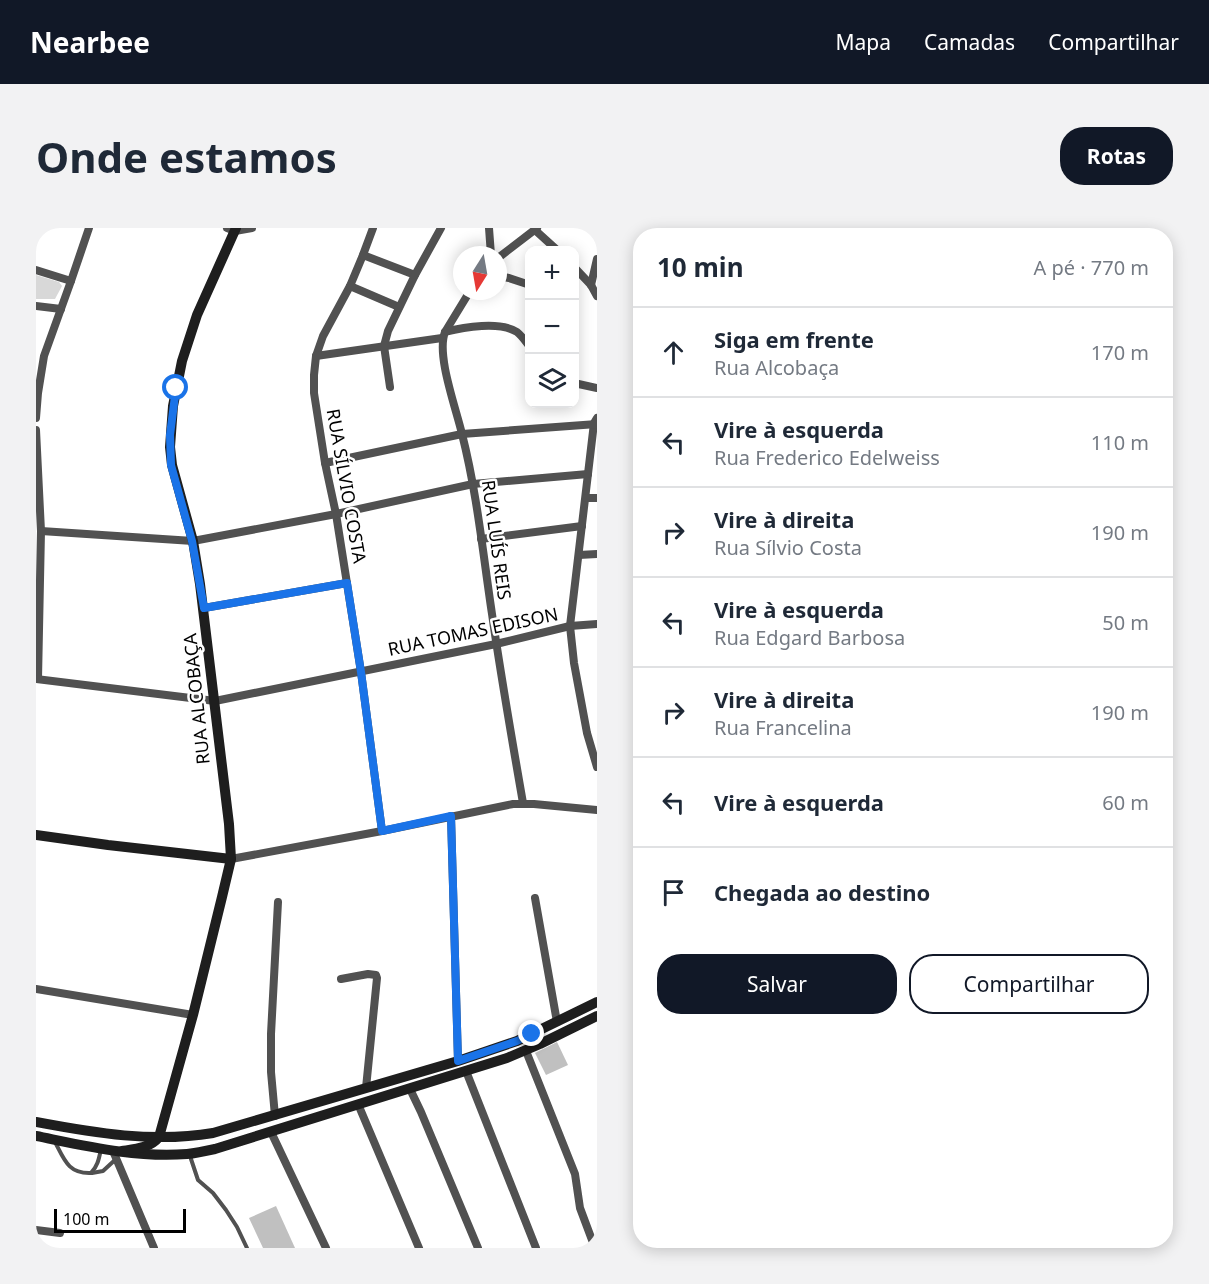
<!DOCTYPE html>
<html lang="pt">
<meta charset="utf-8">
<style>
body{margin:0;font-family:"Noto Sans",sans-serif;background:#f2f2f3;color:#1f2937}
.controls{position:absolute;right:18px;top:18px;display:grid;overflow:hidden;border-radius:12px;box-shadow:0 3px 15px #0003}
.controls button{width:54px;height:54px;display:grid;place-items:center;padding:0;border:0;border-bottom:2px solid #e0e1e3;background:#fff;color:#1f2937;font:30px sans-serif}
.compass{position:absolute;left:417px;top:18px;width:54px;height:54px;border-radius:50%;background:#fff;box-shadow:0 3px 15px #0003;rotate:191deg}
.scale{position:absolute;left:18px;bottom:15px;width:132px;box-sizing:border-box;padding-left:6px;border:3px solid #000;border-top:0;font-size:16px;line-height:21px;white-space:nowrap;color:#000;-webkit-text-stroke:4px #fff;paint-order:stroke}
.stop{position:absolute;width:18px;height:18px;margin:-14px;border:4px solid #1a73e8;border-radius:50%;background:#fff}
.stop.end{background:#1a73e8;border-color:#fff;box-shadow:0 2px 6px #0008}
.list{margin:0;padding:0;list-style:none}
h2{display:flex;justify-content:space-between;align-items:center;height:78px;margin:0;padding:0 24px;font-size:26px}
h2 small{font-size:20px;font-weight:400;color:#747a83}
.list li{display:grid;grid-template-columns:39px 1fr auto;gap:18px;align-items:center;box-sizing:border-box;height:90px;padding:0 24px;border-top:2px solid #e0e1e3}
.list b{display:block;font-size:22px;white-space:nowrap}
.list p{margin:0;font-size:20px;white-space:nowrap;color:#747a83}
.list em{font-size:20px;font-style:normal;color:#747a83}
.actions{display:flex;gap:12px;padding:18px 24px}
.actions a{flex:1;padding:14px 0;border:2px solid #111827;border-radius:24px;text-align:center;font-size:21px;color:#111827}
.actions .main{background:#111827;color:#fff}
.icon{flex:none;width:33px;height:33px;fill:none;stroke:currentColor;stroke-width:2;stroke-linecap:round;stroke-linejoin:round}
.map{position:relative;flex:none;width:561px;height:1020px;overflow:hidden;border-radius:24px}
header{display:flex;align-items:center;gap:36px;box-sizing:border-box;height:84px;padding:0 30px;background:#111827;color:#fff}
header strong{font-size:28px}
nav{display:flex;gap:33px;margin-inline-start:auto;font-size:21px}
.intro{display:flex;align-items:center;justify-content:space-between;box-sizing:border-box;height:144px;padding:0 36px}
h1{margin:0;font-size:42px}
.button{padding:15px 27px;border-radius:24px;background:#111827;color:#fff;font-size:21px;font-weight:700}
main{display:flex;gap:36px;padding:0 36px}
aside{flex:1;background:#fff;border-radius:24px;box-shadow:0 3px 15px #0003}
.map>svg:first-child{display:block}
.green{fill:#d8d8d8}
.building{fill:#c0c0c0}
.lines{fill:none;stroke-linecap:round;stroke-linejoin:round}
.lane{stroke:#515151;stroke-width:4}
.street{stroke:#515151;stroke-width:8}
.secondary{stroke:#1e1e1e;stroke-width:10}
.route{stroke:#1a73e8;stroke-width:8}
.labels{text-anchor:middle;stroke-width:5;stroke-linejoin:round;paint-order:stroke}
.street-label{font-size:18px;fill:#000;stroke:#fff}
</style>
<header>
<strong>Nearbee</strong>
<nav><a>Mapa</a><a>Camadas</a><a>Compartilhar</a></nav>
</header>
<div class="intro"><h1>Onde estamos</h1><a class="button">Rotas</a></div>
<main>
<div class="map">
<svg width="561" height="1020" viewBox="0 0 561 1020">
<rect width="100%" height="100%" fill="#fff"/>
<!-- green -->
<polygon class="green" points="0,47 23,54 26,58 19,71 0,71"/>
<!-- building -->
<g class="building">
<polygon points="521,814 532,837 510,847 499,825"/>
<polygon points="240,978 259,1020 227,1020 213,990"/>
</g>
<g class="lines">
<!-- lane -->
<g class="lane">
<path d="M19,914C28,931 32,946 55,945C62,938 63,930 65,921"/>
<polyline points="154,928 162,952 177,965 190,982 201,999 211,1020"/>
<polyline points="56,945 67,943 80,931"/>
</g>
<!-- street -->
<g class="street">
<polyline points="191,0 199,3 216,0"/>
<polyline points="337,0 327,27 314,58 287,108 280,128 278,147 278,165 289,235 300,286 325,444 346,603"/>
<polyline points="453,0 455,27"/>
<polyline points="499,2 521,22"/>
<polyline points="327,27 379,47"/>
<polyline points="462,30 501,0"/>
<polyline points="538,39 555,57 561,68"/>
<polyline points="0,42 35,53"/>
<polyline points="462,48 473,50 494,57"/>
<polyline points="555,57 561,31"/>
<polyline points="314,58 363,79"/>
<path d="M434,63L409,104C400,127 420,180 426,206C441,265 447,326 456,386C465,449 476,512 487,575"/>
<polyline points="0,78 25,81"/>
<path d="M409,104C428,99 464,93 481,104C486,108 490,114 494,119"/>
<polyline points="280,128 406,110"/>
<polyline points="538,155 561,160"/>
<polyline points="354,159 348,118 352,103 379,47 405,0"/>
<polyline points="0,190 2,165 8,128 35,53 53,0"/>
<polyline points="561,190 558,195 534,398 538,435 551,505 561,539"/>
<polyline points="0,202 5,303 2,451"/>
<polyline points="289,235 426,206 561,196"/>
<polyline points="550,270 561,270"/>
<polyline points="5,303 157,313 300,286 437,256 552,246"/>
<polyline points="445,311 546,298"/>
<polyline points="543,327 561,326"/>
<polyline points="168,380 311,355"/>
<polyline points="0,451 179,473 460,416 534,398 561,396"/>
<polyline points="415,588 422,833"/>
<polyline points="195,631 346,603 477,576 498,576 561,582"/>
<polyline points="499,670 521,794"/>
<polyline points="305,751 332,746 340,747 341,750 330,860"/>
<polyline points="0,761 157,787"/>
<polyline points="490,823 539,946 544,980 559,1020"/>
<polyline points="430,843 500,1020"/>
<polyline points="374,861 385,884 442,1020"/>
<polyline points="322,876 383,1020"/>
<polyline points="239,888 235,844 235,806 242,674"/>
<polyline points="235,904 290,1020"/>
<polyline points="77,923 118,1020"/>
<polyline points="0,1002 24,1005"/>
</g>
<!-- secondary -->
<g class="secondary">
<polyline points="0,607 72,617 195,631"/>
<path d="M0,894C58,905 118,915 177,905L422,833L481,813L561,774"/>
<path d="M0,908C50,918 100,930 151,926C161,925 170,923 179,921L471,830L504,816L561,788"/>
<path d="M86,923C99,921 114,920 123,909L157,787L186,669L195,631L193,596L164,356L157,313L136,237L134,219L137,178L146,133L161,87L200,0"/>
</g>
</g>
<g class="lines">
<!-- route -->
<polyline class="route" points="140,160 134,207 135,237 156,313 168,380 311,355 325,444 346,603 415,588 422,833 481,813 496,806"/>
</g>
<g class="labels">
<!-- street labels -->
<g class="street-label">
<text transform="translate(310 258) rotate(80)" y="6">RUA SÍLVIO COSTA</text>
<text transform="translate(460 312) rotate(82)" y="6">RUA LUÍS REIS</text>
<text transform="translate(437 404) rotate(-12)" y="6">RUA TOMAS EDISON</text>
<text transform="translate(161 471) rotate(-96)" y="6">RUA ALCOBAÇA</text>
</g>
</g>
</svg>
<div class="controls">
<button>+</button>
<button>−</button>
<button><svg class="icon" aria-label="layers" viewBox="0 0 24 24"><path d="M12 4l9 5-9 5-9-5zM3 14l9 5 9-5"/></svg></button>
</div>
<svg class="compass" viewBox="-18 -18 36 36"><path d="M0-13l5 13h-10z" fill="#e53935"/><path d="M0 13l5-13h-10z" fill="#747a83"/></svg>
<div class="scale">100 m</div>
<div class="stop" style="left:140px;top:160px"></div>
<div class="stop end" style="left:496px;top:806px"></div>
</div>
<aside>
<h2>10 min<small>A pé · 770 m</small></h2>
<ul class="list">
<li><svg class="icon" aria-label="ahead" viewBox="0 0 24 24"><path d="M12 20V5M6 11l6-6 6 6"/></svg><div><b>Siga em frente</b><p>Rua Alcobaça</p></div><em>170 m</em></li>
<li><svg class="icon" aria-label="left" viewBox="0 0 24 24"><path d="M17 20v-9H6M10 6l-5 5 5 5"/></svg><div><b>Vire à esquerda</b><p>Rua Frederico Edelweiss</p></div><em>110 m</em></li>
<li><svg class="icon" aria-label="right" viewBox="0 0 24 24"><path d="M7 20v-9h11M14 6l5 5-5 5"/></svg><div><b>Vire à direita</b><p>Rua Sílvio Costa</p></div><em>190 m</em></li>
<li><svg class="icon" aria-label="left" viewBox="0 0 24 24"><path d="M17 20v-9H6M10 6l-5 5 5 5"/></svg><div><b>Vire à esquerda</b><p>Rua Edgard Barbosa</p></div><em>50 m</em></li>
<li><svg class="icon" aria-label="right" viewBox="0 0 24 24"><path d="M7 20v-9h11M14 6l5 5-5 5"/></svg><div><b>Vire à direita</b><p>Rua Francelina</p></div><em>190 m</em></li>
<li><svg class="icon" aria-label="left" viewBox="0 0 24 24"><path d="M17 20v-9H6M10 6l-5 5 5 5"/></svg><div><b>Vire à esquerda</b></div><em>60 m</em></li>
<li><svg class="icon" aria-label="arrive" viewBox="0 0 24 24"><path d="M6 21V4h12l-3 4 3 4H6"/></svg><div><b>Chegada ao destino</b></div></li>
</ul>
<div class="actions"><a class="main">Salvar</a><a>Compartilhar</a></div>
</aside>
</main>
